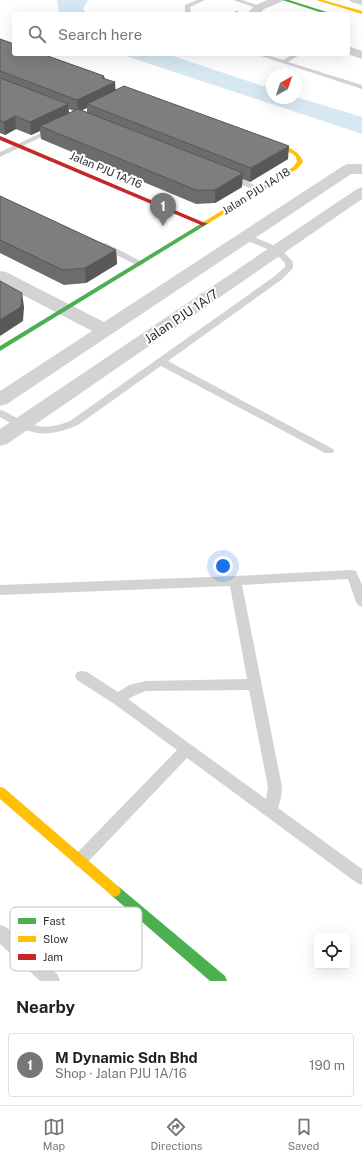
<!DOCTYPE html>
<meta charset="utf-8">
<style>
body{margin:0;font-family:"Public Sans",sans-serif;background:#f6f6f6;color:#222}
.controls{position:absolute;right:12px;bottom:12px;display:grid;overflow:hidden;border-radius:4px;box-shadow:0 4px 16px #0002}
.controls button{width:36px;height:36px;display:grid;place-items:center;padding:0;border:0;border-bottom:1px solid #e0e0e0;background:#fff;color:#222;font:20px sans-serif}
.compass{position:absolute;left:266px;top:68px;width:36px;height:36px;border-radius:50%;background:#fff;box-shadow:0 4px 16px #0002;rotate:40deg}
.you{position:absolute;left:223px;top:566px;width:14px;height:14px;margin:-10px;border:3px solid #fff;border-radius:50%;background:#1a73e8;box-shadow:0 0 0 6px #1a73e833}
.badge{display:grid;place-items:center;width:26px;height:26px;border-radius:50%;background:#777;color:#fff;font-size:13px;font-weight:700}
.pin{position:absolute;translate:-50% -33px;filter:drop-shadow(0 1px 2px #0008)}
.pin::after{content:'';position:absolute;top:21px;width:14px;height:12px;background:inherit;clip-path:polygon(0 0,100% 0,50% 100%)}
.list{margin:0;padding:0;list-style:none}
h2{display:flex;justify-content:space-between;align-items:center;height:52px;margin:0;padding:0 16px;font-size:17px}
h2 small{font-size:13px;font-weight:400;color:#767676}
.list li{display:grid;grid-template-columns:26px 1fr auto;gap:12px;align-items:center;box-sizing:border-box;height:64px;margin:0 8px 8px;padding:0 8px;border:1px solid #e0e0e0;border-radius:4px}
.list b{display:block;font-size:15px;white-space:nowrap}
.list p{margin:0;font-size:13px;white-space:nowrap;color:#767676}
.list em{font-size:13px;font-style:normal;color:#767676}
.icon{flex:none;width:22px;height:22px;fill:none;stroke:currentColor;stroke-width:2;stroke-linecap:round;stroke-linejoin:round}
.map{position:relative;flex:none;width:362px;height:981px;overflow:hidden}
.search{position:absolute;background:#fff;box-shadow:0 4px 16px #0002;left:12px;right:12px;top:12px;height:44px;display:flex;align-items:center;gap:10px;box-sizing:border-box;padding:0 14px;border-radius:4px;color:#767676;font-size:15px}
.sheet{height:124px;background:#fff}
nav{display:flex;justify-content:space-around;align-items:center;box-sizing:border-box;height:56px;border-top:1px solid #e0e0e0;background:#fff;font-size:11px;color:#767676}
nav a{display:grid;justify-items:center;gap:2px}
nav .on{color:#777}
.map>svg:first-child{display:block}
.water{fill:#d6e8f3}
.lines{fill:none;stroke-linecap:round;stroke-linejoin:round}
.lane{fill:#d3d3d3;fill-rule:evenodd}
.street{fill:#d3d3d3;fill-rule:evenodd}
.fast{fill:#4caf50;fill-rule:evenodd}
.slow{fill:#ffc107;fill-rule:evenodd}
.jam{fill:#c62828;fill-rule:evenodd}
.wall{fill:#6c6c6c;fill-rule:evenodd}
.shaded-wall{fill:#585858}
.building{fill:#7e7e7e;stroke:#585858}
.labels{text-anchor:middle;stroke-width:4;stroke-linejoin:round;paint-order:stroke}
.far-street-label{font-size:11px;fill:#2e2e2e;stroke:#fff}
.street-label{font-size:13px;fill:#2e2e2e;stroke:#fff}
.key{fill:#fff;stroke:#c0c0c0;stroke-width:1}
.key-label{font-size:11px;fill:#2e2e2e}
</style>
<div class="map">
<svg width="362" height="981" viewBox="0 0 362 981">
<rect width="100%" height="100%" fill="#fff"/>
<!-- water -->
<g class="water">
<polygon points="57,0 88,0 83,9 87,14 59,14"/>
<polygon points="120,54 167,54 272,89 272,98 296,98 296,97 362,117 362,134"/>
</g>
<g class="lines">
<!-- lane -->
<g class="lane">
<polygon points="197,0 205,0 190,7 191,14 185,14 185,5"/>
<polygon points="233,0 242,0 263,7 260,9"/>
<polygon points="255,54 264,54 283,60 293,54 301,54 288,62 362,85 362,89"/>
<polygon points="54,127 58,129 56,130 0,157 0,152"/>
<polygon points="226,175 232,175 264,189 263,191 257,191 226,179"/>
<path d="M243,235H249L280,248L293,262V268L281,280L168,361L333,449L334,451L333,453H325L161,366L78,425C44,439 31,435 0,417V410C6,411 11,415 17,418C38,429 49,429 70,421L275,276L285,267V263L274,252L243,239L242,237Z"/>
<polygon points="100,243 106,243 144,263 140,266 137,265 100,247 99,245"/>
<path d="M352,570L356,571L362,585V607L358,605L356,602L348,579L242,585L282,787L281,798L278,808L362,869V885L357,883L187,758L85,865L80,867L75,865L72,860L75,855L177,750L113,703L77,680L75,676L77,672L82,671L87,672L118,692L129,685L146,681L247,679L230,586L0,595V585L235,576ZM249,690L268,787L266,799L128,699L138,694L146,691Z"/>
<polygon points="0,925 6,927 58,975 60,981 40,981 0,944"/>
</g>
<!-- street -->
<g class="street">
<polygon points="267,0 283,0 281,2 264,9 259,14 246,14 256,5"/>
<polygon points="349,0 362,0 362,5 351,2"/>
<polygon points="348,46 362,51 362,59 347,54"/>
<polygon points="348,164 362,164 362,174 351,174 7,404 0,406 0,391 92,331 0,283 0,271 6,272 104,322 343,166"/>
<polygon points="362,187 362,199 7,444 0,446 0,429 357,189"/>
</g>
<!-- fast -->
<g class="fast">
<polygon points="282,0 289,0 333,14 326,14"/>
<polygon points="207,220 210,222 209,223 0,351 0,346"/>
<polygon points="115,885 119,887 225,976 227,981 210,981 111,895 109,891 111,887"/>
</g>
<!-- slow -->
<g class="slow">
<polygon points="316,0 323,0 362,11 362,14"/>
<path d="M260,138H264C276,143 300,148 303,162L297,169L209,223H205V221L293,167L297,162L296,157L293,154L260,140Z"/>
<polygon points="0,787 4,788 119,887 121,891 119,895 115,897 111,895 0,799"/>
</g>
<!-- jam -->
<polygon class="jam" points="0,136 205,223 206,224 203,226 201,225 0,140"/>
</g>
<!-- wall -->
<g class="wall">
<path d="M0,39L104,76L105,79L116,90L288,159L250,182L242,179V187L215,203L196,204L41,139L40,131L31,135L16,129L5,135L0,133ZM87,108V112L82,110ZM69,109L74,111L69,113Z"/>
<polygon points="270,54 279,54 276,56"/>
<polygon points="0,196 116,250 117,264 86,283 64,285 0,253"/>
</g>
<!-- shaded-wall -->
<g class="shaded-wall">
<polygon points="104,76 105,87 115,82 116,95 87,104 87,108 78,112 77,100 102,78"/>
<polygon points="68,104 69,117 40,126 40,131 31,135 30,122"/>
<polygon points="15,116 16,129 5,135 4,122"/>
<polygon points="289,146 288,159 250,182 251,168"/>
<polygon points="243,173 242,187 215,203 215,190"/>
<polygon points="116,250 117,264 86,283 85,268"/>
<polygon points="22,293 24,307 23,321 0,336 0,320"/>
</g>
<!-- building -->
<g class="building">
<polygon points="237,12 244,14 224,14"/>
<polygon points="0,39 14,44 14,54 42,54 104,76 102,78 115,82 77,100 0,71"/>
<polygon points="0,78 68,104 30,122 15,116 4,122 0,120"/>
<polygon points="124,86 289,146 251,168 87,104"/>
<polygon points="78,109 243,173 215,190 196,190 40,126"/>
<polygon points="0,196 116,250 85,268 63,270 0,240"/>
<polygon points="0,281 22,293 21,307 0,320"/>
</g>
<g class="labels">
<!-- far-street labels -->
<g class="far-street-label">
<text transform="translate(106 170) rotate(23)" y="4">Jalan PJU 1A/16</text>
<text transform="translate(256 191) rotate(-32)" y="4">Jalan PJU 1A/18</text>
</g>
<!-- street labels -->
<g class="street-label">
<text transform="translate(181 316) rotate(-34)" y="5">Jalan PJU 1A/7</text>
</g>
</g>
<!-- legend -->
<rect x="10" y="907" width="132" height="64" rx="6" class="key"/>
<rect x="18" y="918" width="18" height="6" fill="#4caf50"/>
<rect x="18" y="936" width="18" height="6" fill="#ffc107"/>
<rect x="18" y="954" width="18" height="6" fill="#c62828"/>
<g class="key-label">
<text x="43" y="925">Fast</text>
<text x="43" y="943">Slow</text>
<text x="43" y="961">Jam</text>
</g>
</svg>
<div class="controls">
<button><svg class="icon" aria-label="locate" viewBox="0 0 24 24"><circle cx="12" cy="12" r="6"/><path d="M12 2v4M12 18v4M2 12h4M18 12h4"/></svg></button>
</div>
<svg class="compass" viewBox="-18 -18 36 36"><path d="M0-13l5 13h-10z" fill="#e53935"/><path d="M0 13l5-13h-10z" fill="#767676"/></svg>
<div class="you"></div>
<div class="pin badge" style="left:163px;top:226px">1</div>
<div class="search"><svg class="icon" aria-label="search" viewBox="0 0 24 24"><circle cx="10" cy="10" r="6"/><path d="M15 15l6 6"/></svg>Search here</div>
</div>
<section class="sheet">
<h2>Nearby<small></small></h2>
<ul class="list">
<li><span class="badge">1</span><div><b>M Dynamic Sdn Bhd</b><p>Shop · Jalan PJU 1A/16</p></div><em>190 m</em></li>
</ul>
</section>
<nav>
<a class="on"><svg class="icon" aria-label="map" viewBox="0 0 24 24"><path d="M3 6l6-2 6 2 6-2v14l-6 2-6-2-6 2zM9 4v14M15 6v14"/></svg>Map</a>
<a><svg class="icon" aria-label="directions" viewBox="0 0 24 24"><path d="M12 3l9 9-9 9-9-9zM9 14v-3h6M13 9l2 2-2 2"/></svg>Directions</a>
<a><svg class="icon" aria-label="saved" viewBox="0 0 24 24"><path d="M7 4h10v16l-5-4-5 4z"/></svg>Saved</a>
</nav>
